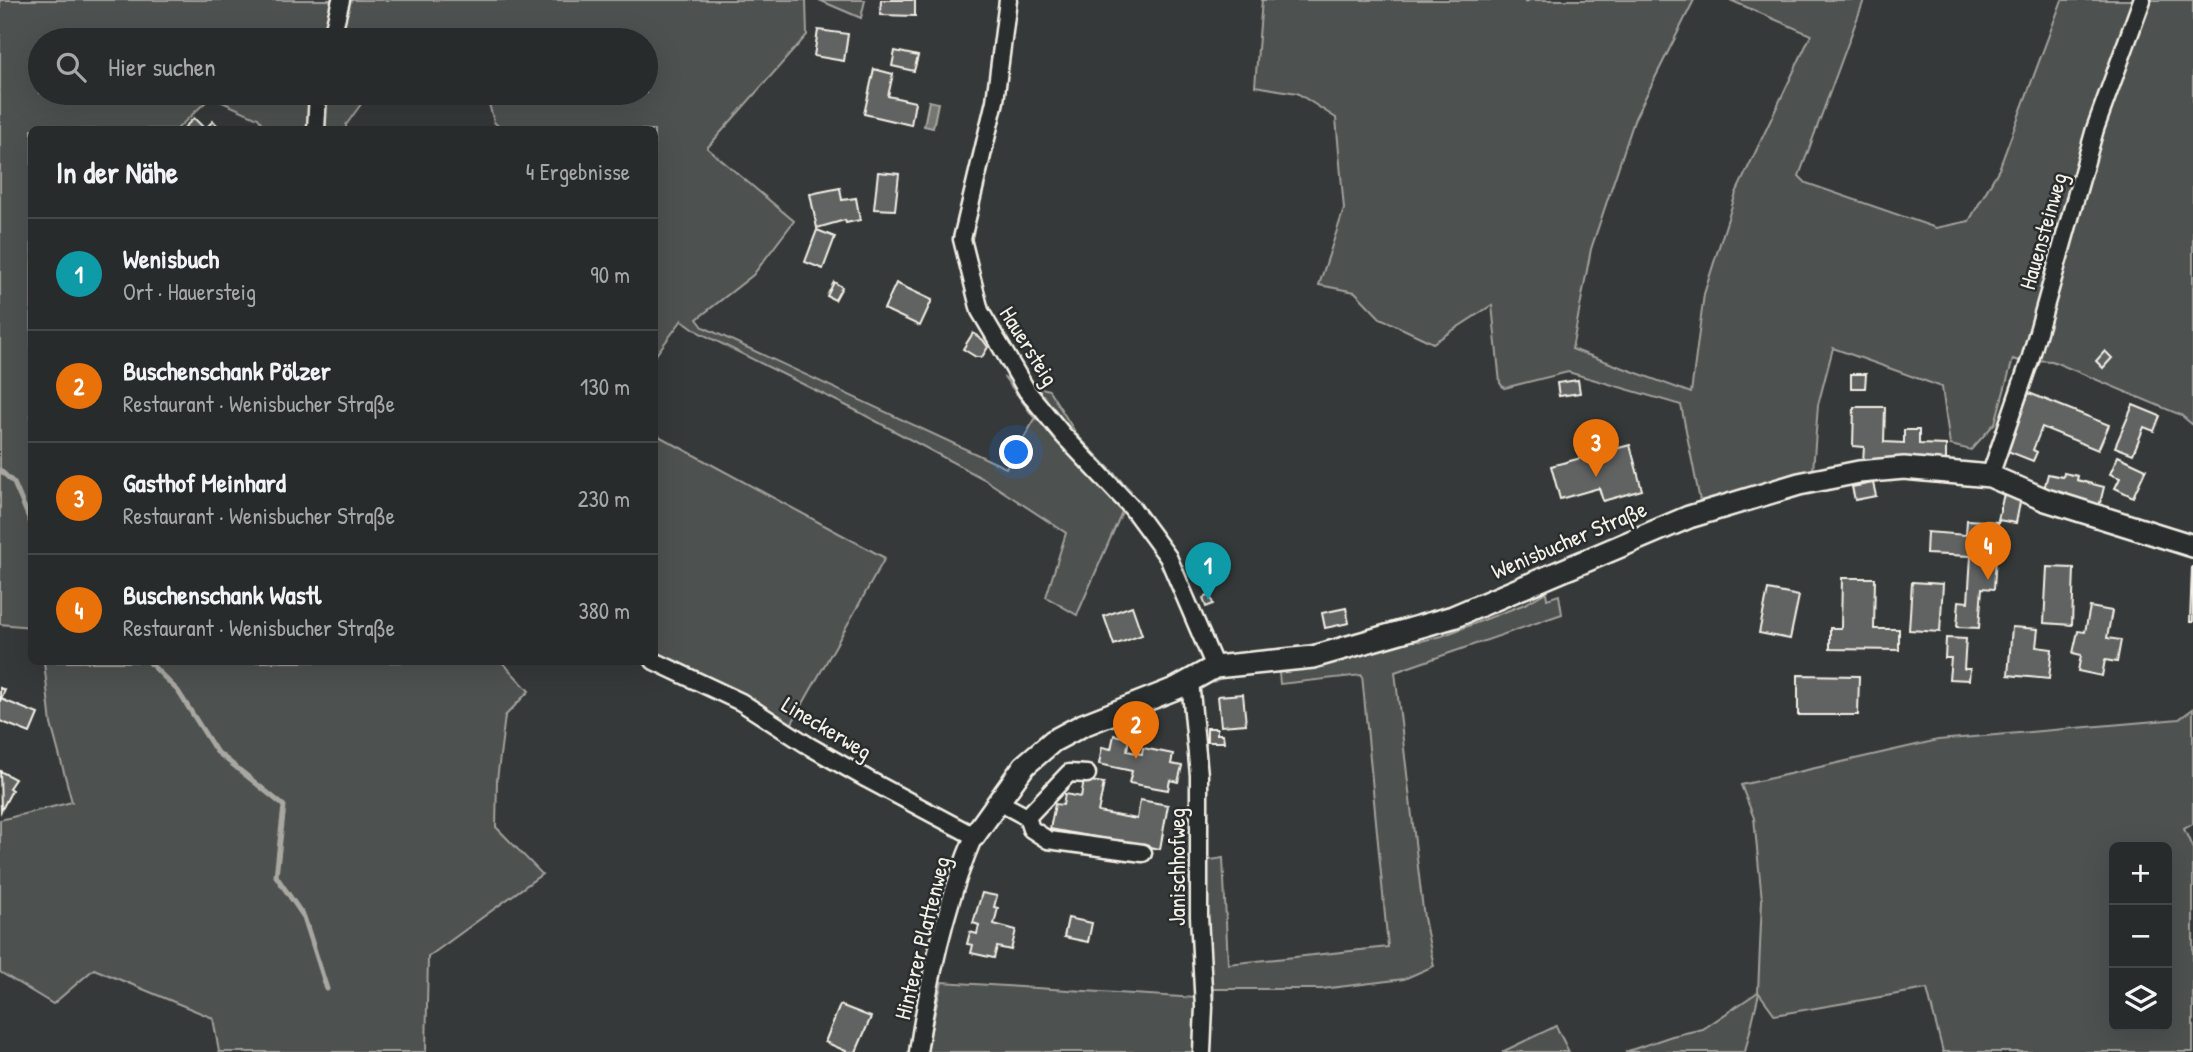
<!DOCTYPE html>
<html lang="de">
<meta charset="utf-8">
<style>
body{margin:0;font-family:"Patrick Hand",sans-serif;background:#303333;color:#f1f3f6}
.controls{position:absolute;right:21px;bottom:21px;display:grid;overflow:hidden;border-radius:10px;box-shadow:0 7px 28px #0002}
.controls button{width:63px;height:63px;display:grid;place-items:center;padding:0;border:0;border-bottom:2px solid #444747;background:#282b2b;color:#f1f3f6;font:35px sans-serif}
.you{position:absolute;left:1017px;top:453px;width:24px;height:24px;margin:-18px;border:5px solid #fff;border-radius:50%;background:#1a73e8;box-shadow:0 0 0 10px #1a73e833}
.badge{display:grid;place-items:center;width:46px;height:46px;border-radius:50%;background:#ff9aa2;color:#fff;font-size:23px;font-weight:700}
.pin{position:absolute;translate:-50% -58px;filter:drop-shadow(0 2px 4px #0008)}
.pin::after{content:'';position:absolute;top:37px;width:24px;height:21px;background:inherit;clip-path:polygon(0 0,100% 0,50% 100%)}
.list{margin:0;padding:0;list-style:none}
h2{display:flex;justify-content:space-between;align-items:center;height:91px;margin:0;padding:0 28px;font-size:30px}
h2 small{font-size:23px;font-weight:400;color:#a5a7a9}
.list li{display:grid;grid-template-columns:46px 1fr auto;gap:21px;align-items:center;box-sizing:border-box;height:112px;padding:0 28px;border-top:2px solid #444747}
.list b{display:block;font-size:26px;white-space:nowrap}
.list p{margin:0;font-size:23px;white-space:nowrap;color:#a5a7a9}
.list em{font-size:23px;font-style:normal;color:#a5a7a9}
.icon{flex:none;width:38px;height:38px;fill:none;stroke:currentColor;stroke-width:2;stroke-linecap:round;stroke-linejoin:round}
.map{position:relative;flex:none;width:2193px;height:1052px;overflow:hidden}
.search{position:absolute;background:#282b2b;box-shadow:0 7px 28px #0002;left:28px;top:28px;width:630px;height:77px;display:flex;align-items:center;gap:18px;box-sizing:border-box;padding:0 24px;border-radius:38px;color:#a5a7a9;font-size:26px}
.panel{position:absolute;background:#282b2b;box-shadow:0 7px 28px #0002;left:28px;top:126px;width:630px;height:539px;border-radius:10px}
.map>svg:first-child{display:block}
.green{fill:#4e514f;stroke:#a1a19c;stroke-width:2;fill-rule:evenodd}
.water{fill:#757572;stroke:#a8a7a1;stroke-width:2}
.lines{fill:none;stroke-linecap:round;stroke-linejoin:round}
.stream{stroke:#a8a7a1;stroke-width:5}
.building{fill:#616362;stroke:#f4f1e8;stroke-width:2}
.minor-casing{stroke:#f4f1e8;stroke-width:21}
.tertiary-casing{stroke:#f4f1e8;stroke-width:26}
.minor{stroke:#2a2d2e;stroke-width:16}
.tertiary{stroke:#2a2d2e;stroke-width:21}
.labels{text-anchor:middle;stroke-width:5;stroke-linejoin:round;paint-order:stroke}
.street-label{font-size:23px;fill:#f4f1e8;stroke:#2a2d2e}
</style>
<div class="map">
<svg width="2193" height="1052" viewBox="0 0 2193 1052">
<rect width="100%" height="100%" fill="#363939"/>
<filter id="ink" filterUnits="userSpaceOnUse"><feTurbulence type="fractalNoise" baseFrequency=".0143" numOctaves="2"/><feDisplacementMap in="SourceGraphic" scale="14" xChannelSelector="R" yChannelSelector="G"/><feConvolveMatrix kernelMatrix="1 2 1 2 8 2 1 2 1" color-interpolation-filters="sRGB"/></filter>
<g filter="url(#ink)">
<!-- green -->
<g class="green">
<polygon points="0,0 806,0 807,35 707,148 794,221 753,275 697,319 703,327 1006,468 1035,419 1005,378 1049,390 1077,435 1131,491 1077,615 1046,597 1066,533 984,479 859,412 700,333 682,320 655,356 654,130 501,129 494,122 486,93 646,93 646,40 422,40 413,33 408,40 40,40 40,93 369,93 346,125 346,129 266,129 258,118 211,97 177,129 32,130 31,627 0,624"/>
<polygon points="819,0 865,0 861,18"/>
<polygon points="1262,0 1694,0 1635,118 1591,249 1572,349 1691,393 1704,294 1736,193 1811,35 1730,0 1864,0 1799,176 1806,183 1936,228 1969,221 1999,169 2062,0 2193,0 2193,425 2181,415 2052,361 2031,360 2029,364 2013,359 1995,423 1971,450 1950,445 1942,387 1833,348 1818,405 1813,471 1700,501 1681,405 1568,372 1504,388 1500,383 1492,305 1433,343 1380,318 1355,292 1319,285 1344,209 1336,118 1297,93 1255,86"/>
<polygon points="655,434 885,558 787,732 737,706 649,668 642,662 654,662"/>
<polygon points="1546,592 1547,599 1559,595 1562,614 1395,672 1424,918 1434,966 1404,979 1322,989 1214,989 1210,1052 926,1052 942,982 1197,998 1199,862 1223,858 1228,964 1388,947 1362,675 1280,684 1279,673 1241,655 1329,642 1421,641 1442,636 1525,604"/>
<polygon points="44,662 502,662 529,691 505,716 497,780 496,827 542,874 428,957 426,1052 219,1052 213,1018 94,969 53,1004 0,972 0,820 72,802 51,724"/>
<path d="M2193,709V824L2184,829L2193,849V1052H1943L1927,989L1775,1015L1759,993L1745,1052H1625L1672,1036L1703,1029L1758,992L1762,900L1754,818L1741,785L1938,740L2179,719ZM2167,847V1026H2114V847Z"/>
<polygon points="1556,1026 1569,1052 1502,1052"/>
</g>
<!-- water -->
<polygon class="water" points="929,101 938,103 933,128 924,126"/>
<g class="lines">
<!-- stream -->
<g class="stream">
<polyline points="1526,1 1527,0"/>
<polyline points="0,470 14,483 32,525"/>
<polyline points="149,662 178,691 216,751 284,806 276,876 304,917 327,989"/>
</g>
</g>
<!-- building -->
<g class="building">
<polygon points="881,0 915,0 915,16 880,15"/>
<polygon points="818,30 848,34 844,61 814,56"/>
<polygon points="895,51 918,56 914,71 892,66"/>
<polygon points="874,69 893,74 888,96 915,102 911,125 864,114"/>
<polygon points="194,118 205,129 213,121 222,130 182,130"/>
<polygon points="878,172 899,174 895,210 874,209"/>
<polygon points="840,188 842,200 856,198 860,220 846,223 845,220 817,228 810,194"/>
<polygon points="817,230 835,237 823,269 805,262"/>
<polygon points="834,282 842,287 835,300 827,296"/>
<polygon points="896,283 932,300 920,326 884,309"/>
<polygon points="973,333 983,340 988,347 982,357 976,357 963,349"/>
<polygon points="2105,351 2112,358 2103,368 2096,361"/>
<polygon points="1851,374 1866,374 1865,388 1851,388"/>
<polygon points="1578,380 1580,393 1559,396 1557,383"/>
<polygon points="2029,393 2109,425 2098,450 2042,427 2033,450 2037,452 2033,461 2005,450"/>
<polygon points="2133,405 2160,416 2154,431 2144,427 2133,454 2115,447"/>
<polygon points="1854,407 1885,407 1884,442 1904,443 1904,430 1919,430 1919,444 1946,445 1946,463 1863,461 1864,447 1853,446"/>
<polygon points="1630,445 1642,490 1603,501 1599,488 1560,499 1551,466"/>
<polygon points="2118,456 2146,469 2133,497 2115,488 2120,478 2110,474"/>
<polygon points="2064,473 2078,476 2077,480 2104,487 2099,507 2043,493 2048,474 2063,477"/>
<polygon points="1873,483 1876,496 1855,500 1852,487"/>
<polygon points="2005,489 2022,492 2016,523 1998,520"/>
<polygon points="1967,520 1998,522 1994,589 1982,588 1979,628 1957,627 1959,601 1968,602 1971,556 1926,554 1927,532 1966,535"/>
<polygon points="2047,567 2074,568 2072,625 2044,623"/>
<polygon points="2192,567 2193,567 2193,622 2190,622"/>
<polygon points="1842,578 1875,578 1874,629 1899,629 1899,650 1830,649 1830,628 1841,628"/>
<polygon points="1912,582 1943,584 1940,632 1909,630"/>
<polygon points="1768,590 1799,596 1790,639 1759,633"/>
<polygon points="1210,595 1213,604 1206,607 1203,598"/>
<polygon points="1132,606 1142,635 1114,645 1104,616"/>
<polygon points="2090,607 2112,611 2107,638 2121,640 2117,662 2105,660 2102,676 2078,671 2081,655 2073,653 2078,631 2085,632"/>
<polygon points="1346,608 1349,623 1325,628 1322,613"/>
<polygon points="2012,627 2038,629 2036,647 2052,649 2049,679 2008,675"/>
<polygon points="1946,638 1966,639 1964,669 1970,669 1969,680 1949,679 1951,658 1945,658"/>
<polygon points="1798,675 1859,676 1858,715 1798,715"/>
<polygon points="0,688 5,690 1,699 38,714 30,733 0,721"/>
<polygon points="1243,694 1246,724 1221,726 1218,696"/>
<polygon points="1207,728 1217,728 1217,734 1223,734 1224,742 1207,742"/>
<polygon points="1114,735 1129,738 1127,751 1142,754 1143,748 1173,754 1171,764 1182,766 1178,782 1170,780 1168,790 1129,783 1132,771 1099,764 1102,747 1111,749"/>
<polygon points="0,771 15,779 9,788 12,790 1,811"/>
<polygon points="1084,780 1104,783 1098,812 1137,819 1140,800 1168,805 1160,849 1050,829 1055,804 1063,805 1065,794 1081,797"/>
<polygon points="982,893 997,896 994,907 998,908 994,924 1016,930 1011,950 997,947 994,958 971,953 973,945 967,944 970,932 977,934 979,925 973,923"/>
<polygon points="1068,918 1092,923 1088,942 1064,937"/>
<polygon points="840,1005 871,1017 856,1052 848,1052 825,1042"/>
</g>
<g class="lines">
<!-- minor casing -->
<g class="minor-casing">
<g id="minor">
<polyline points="1008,0 995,101 962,239 980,311 1027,391 1064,436 1132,508 1168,557 1215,667"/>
<polyline points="331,40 341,0"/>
<polyline points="316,130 318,93"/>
<polyline points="1990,476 2030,360 2095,129 2142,0"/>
<path d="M654,661L741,702L809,746L867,779L974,836C945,904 929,979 918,1052"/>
<polyline points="1190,681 1199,775 1199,916 1204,1007 1202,1052"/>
<polyline points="997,801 1027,817 1031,829 1048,840 1143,853"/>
<polyline points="1027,817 1069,773 1087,774"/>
</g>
</g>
<!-- tertiary casing -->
<g class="tertiary-casing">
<polyline id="tertiary" points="974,836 1024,766 1053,741 1083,725 1177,688 1215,667 1313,657 1453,617 1689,517 1799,484 1859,472 1904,468 1990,476 2046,500 2193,546"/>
</g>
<!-- minor -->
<use href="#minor" class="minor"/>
<!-- tertiary -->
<use href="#tertiary" class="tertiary"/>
</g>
</g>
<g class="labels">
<!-- street labels -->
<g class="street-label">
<text transform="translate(2043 231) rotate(-74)" y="8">Hauensteinweg</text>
<text transform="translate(1029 346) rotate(58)" y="8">Hauersteig</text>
<text transform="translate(1569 540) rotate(-23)" y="8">Wenisbucher Straße</text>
<text transform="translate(827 728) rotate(31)" y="8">Lineckerweg</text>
<text transform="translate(1177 867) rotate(-90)" y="8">Janischhofweg</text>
<text transform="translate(922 938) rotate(-76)" y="8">Hinterer Plattenweg</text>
</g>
</g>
</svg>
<div class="controls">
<button>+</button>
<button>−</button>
<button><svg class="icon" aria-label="layers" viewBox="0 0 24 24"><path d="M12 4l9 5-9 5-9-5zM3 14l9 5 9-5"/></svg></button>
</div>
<div class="you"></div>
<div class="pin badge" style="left:1208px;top:600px;background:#0f9aa8">1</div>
<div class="pin badge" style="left:1136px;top:759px;background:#e8710a">2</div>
<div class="pin badge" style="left:1596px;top:477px;background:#e8710a">3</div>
<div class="pin badge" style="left:1988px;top:580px;background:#e8710a">4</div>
<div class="search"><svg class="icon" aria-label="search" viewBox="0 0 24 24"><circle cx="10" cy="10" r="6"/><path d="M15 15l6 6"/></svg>Hier suchen</div>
<section class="panel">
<h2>In der Nähe<small>4 Ergebnisse</small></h2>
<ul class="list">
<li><span class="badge" style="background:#0f9aa8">1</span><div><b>Wenisbuch</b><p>Ort · Hauersteig</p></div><em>90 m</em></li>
<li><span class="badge" style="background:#e8710a">2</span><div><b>Buschenschank Pölzer</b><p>Restaurant · Wenisbucher Straße</p></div><em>130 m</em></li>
<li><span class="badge" style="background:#e8710a">3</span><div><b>Gasthof Meinhard</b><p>Restaurant · Wenisbucher Straße</p></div><em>230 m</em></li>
<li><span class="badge" style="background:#e8710a">4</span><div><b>Buschenschank Wastl</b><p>Restaurant · Wenisbucher Straße</p></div><em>380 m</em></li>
</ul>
</section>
</div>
